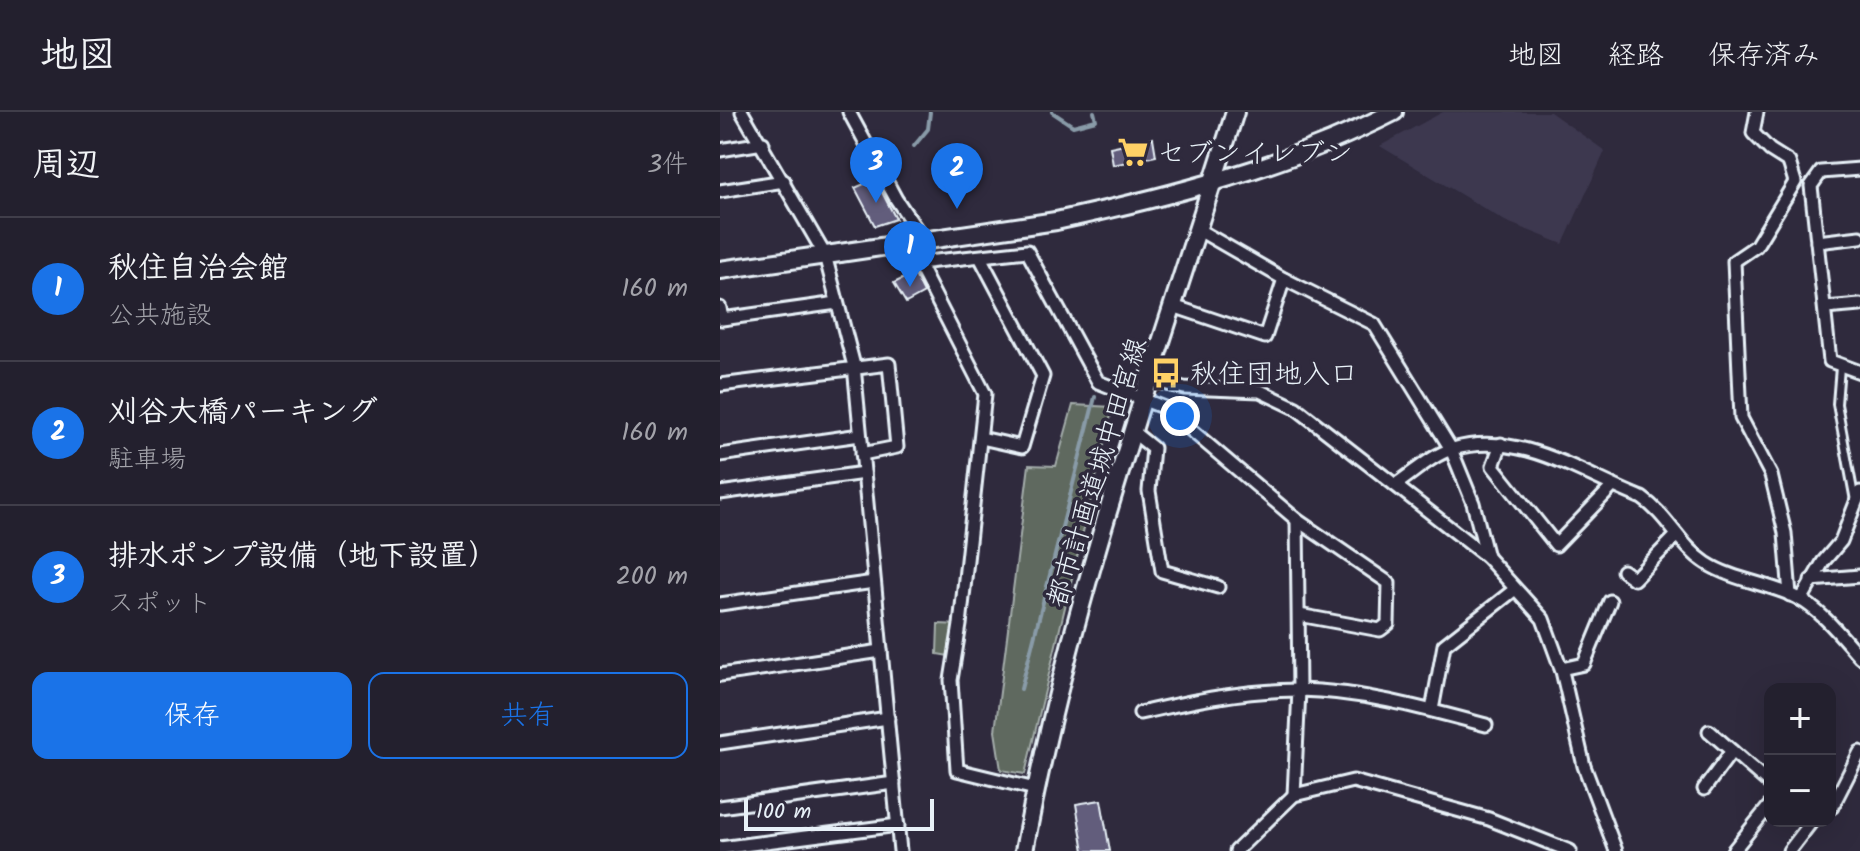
<!DOCTYPE html>
<html lang="ja">
<meta charset="utf-8">
<style>
body{margin:0;font-family:Kalam,"Klee One",sans-serif;background:#2b2836;color:#f1f3f6}
.controls{position:absolute;right:24px;bottom:24px;display:grid;overflow:hidden;border-radius:16px;box-shadow:0 8px 32px #0002}
.controls button{width:72px;height:72px;display:grid;place-items:center;padding:0;border:0;border-bottom:2px solid #403e4a;background:#23202e;color:#f1f3f6;font:40px sans-serif}
.scale{position:absolute;left:24px;bottom:20px;width:190px;box-sizing:border-box;padding-left:8px;border:4px solid #e8f1f8;border-top:0;font-size:22px;line-height:28px;white-space:nowrap;color:#e8f1f8;-webkit-text-stroke:6px #2f2a3d;paint-order:stroke}
.you{position:absolute;left:460px;top:304px;width:28px;height:28px;margin:-20px;border:6px solid #fff;border-radius:50%;background:#1a73e8;box-shadow:0 0 0 12px #1a73e833}
.badge{display:grid;place-items:center;width:52px;height:52px;border-radius:50%;background:#1a73e8;color:#fff;font-size:26px;font-weight:700}
.pin{position:absolute;translate:-50% -66px;filter:drop-shadow(0 2px 4px #0008)}
.pin::after{content:'';position:absolute;top:42px;width:28px;height:24px;background:inherit;clip-path:polygon(0 0,100% 0,50% 100%)}
.list{margin:0;padding:0;list-style:none}
h2{display:flex;justify-content:space-between;align-items:center;height:104px;margin:0;padding:0 32px;font-size:34px}
h2 small{font-size:26px;font-weight:400;color:#a3a3aa}
.list li{display:grid;grid-template-columns:52px 1fr auto;gap:24px;align-items:center;box-sizing:border-box;height:144px;padding:0 32px;border-top:2px solid #403e4a}
.list b{display:block;font-size:30px;white-space:nowrap}
.list p{margin:0;font-size:26px;white-space:nowrap;color:#a3a3aa}
.list em{font-size:26px;font-style:normal;color:#a3a3aa}
.actions{display:flex;gap:16px;padding:24px 32px}
.actions a{flex:1;padding:18px 0;border:2px solid #1a73e8;border-radius:16px;text-align:center;font-size:28px;color:#1a73e8}
.actions .main{background:#1a73e8;color:#fff}
.map{position:relative;flex:none;width:1140px;height:739px;overflow:hidden}
header{display:flex;align-items:center;gap:48px;box-sizing:border-box;height:112px;padding:0 40px;background:#23202e;border-bottom:2px solid #403e4a}
header strong{font-size:38px}
nav{display:flex;gap:44px;margin-inline-start:auto;font-size:28px}
main{display:flex}
aside{flex:1;background:#23202e}
.map>svg:first-child{display:block}
.built{fill:#3e3950}
.green{fill:#5f695e;stroke:#a4adab;stroke-width:2}
.lines{fill:none;stroke-linecap:round;stroke-linejoin:round}
.stream{stroke:#899ba8;stroke-width:4}
.building{fill:#625d7b;stroke:#e8f1f8;stroke-width:2}
.lane-casing{stroke:#e8f1f8;stroke-width:12}
.street-casing{stroke:#e8f1f8;stroke-width:17}
.secondary-casing{stroke:#e8f1f8;stroke-width:22}
.lane{stroke:#2f2a3d;stroke-width:6}
.street{stroke:#2f2a3d;stroke-width:11}
.secondary{stroke:#2f2a3d;stroke-width:16}
.secondary-bridge-casing{stroke:#e8f1f8;stroke-width:22;stroke-linecap:butt}
.secondary-bridge{stroke:#2f2a3d;stroke-width:16}
.labels{text-anchor:middle;stroke-width:7;stroke-linejoin:round;paint-order:stroke}
.poi-label{font-size:28px;fill:#e8f1f8;stroke:#2f2a3d;text-anchor:start}
.street-label{font-size:28px;fill:#e8f1f8;stroke:#2f2a3d}
</style>
<header>
<strong>地図</strong>
<nav><a>地図</a><a>経路</a><a>保存済み</a></nav>
</header>
<main>
<aside>
<h2>周辺<small>3件</small></h2>
<ul class="list">
<li><span class="badge">1</span><div><b>秋住自治会館</b><p>公共施設</p></div><em>160 m</em></li>
<li><span class="badge">2</span><div><b>刈谷大橋パーキング</b><p>駐車場</p></div><em>160 m</em></li>
<li><span class="badge">3</span><div><b>排水ポンプ設備（地下設置）</b><p>スポット</p></div><em>200 m</em></li>
</ul>
<div class="actions"><a class="main">保存</a><a>共有</a></div>
</aside>
<div class="map">
<svg width="1140" height="739" viewBox="0 0 1140 739">
<rect width="100%" height="100%" fill="#2f2a3d"/>
<filter id="ink" filterUnits="userSpaceOnUse"><feTurbulence type="fractalNoise" baseFrequency=".0125" numOctaves="2"/><feDisplacementMap in="SourceGraphic" scale="16" xChannelSelector="R" yChannelSelector="G"/><feConvolveMatrix kernelMatrix="1 2 1 2 8 2 1 2 1" color-interpolation-filters="sRGB"/></filter>
<g filter="url(#ink)">
<!-- built -->
<polygon class="built" points="723,0 830,0 885,39 843,132 785,109 660,34"/>
<!-- green -->
<g class="green">
<polygon points="353,293 393,295 305,662 281,658 275,619 309,353 336,354"/>
<polygon points="218,512 240,513 235,545 217,542"/>
</g>
<g class="lines">
<!-- stream -->
<g class="stream">
<polyline points="332,0 353,14 376,8 374,0"/>
<polyline points="194,34 208,17 210,0"/>
<polyline points="301,577 375,285"/>
</g>
</g>
<!-- building -->
<g class="building">
<polygon points="433,26 436,44 393,53 390,35"/>
<polygon points="155,67 176,107 155,114 135,76"/>
<polygon points="194,161 204,181 186,191 174,171"/>
<polygon points="381,688 390,739 364,739 356,692"/>
</g>
<g class="lines">
<!-- lane casing -->
<g class="lane-casing">
<polyline id="lane" points="1120,255 1117,292 1135,389"/>
</g>
<!-- street casing -->
<g class="street-casing">
<g id="street">
<polyline points="22,0 105,143 134,254 180,739"/>
<polyline points="129,0 176,87 197,118 198,151"/>
<polyline points="1037,0 1033,21 1050,38 1069,50 1075,70 1036,134 1014,149 1021,306 1051,363 1065,421 1070,483"/>
<polyline points="0,38 43,31"/>
<polyline points="1140,57 1101,60 1091,74 1110,249 1140,260"/>
<polyline points="0,79 64,69"/>
<polyline points="477,117 564,167 654,212 731,337 753,391 767,445"/>
<polyline points="1097,130 1140,125"/>
<polyline points="260,145 323,264 302,335 261,326"/>
<polyline points="453,194 545,225 564,167"/>
<polyline points="0,196 2,207 117,191"/>
<polyline points="1105,196 1140,193"/>
<polyline points="429,268 464,276 540,279 576,296 675,373"/>
<polyline points="0,273 169,252 177,335 142,342"/>
<polyline points="413,320 433,336 429,379 442,459 498,475"/>
<polyline points="781,332 773,354 836,433 893,374"/>
<polyline points="0,343 140,323"/>
<polyline points="0,381 144,361"/>
<polyline points="903,459 914,467 957,423"/>
<polyline points="1091,468 1140,464"/>
<polyline points="1081,488 1103,450 1121,429 1140,380"/>
<polyline points="0,492 154,470"/>
<polyline points="841,557 864,552 890,489"/>
<polyline points="0,563 161,539"/>
<polyline points="712,598 724,533 794,478"/>
<path d="M420,601C472,589 525,578 579,578C642,579 706,597 766,613"/>
<polyline points="989,619 1050,672"/>
<polyline points="0,631 168,606"/>
<polyline points="315,677 237,658 231,568 240,513 265,282 198,151 307,139 378,270 445,296 577,408 669,471 668,512 660,518 579,503"/>
<polyline points="984,677 1012,639"/>
<polyline points="574,683 579,578 577,408"/>
<polyline points="1110,693 1112,695 1140,640"/>
<polyline points="0,695 174,671"/>
<polyline points="0,736 178,713"/>
<polyline points="516,739 574,683 633,669 769,707 850,739"/>
<path d="M896,739L864,654L842,559L823,507L767,445L675,373C692,362 713,342 733,337C799,317 863,363 922,386C948,404 960,434 986,451C1014,469 1049,471 1078,486C1102,499 1122,525 1140,545"/>
<polyline points="1013,739 1050,693"/>
<polyline points="1069,739 1092,709"/>
</g>
</g>
<!-- secondary casing -->
<g class="secondary-casing">
<g id="secondary">
<path d="M336,109C452,84 568,54 674,0"/>
<polyline points="0,158 120,141"/>
<path d="M304,739C350,487 438,244 515,0"/>
</g>
</g>
<!-- lane -->
<use href="#lane" class="lane"/>
<!-- street -->
<use href="#street" class="street"/>
<!-- secondary -->
<use href="#secondary" class="secondary"/>
<!-- secondary-bridge casing -->
<g class="secondary-bridge-casing">
<polyline id="secondary-bridge" points="120,141 336,109"/>
</g>
<!-- secondary-bridge -->
<use href="#secondary-bridge" class="secondary-bridge"/>
</g>
</g>
<!-- icons -->
<defs>
<g id="supermarket-bare" transform="scale(2.4)"><path d="M-6-5.5h2.5l.6 2H6L4.5 2H-2.5L-4.4-4H-6ZM-1.5 3.2a1.3 1.3 0 1 0 .1 0ZM3 3.2a1.3 1.3 0 1 0 .1 0Z" fill="#ffd166" stroke="#2f2a3d" stroke-width="2.5" paint-order="stroke"/></g>
<g id="bus-bare" transform="scale(2.4)"><path d="M-5-6H5V4H4V6H2V4H-2V6H-4V4H-5ZM-3.5-4V0h7V-4ZM-3.5 1.2v1.5H-2V1.2ZM2 1.2v1.5H3.5V1.2Z" fill="#ffd166" stroke="#2f2a3d" stroke-width="2.5" paint-order="stroke"/></g>
</defs>
<g fill-rule="evenodd">
<use href="#supermarket-bare" x="413" y="40"/>
<use href="#bus-bare" x="446" y="261"/>
</g>
<g class="labels">
<!-- poi labels -->
<g class="poi-label">
<text x="437" y="50">セブンイレブン</text>
<text x="470" y="271">秋住団地入口</text>
</g>
<!-- street labels -->
<g class="street-label">
<text transform="translate(376 360) rotate(-73)" y="10">都市計画道城中田宮線</text>
</g>
</g>
</svg>
<div class="controls">
<button>+</button>
<button>−</button>
</div>
<div class="scale">100 m</div>
<div class="you"></div>
<div class="pin badge" style="left:190px;top:175px">1</div>
<div class="pin badge" style="left:237px;top:97px">2</div>
<div class="pin badge" style="left:156px;top:91px">3</div>
</div>
</main>
